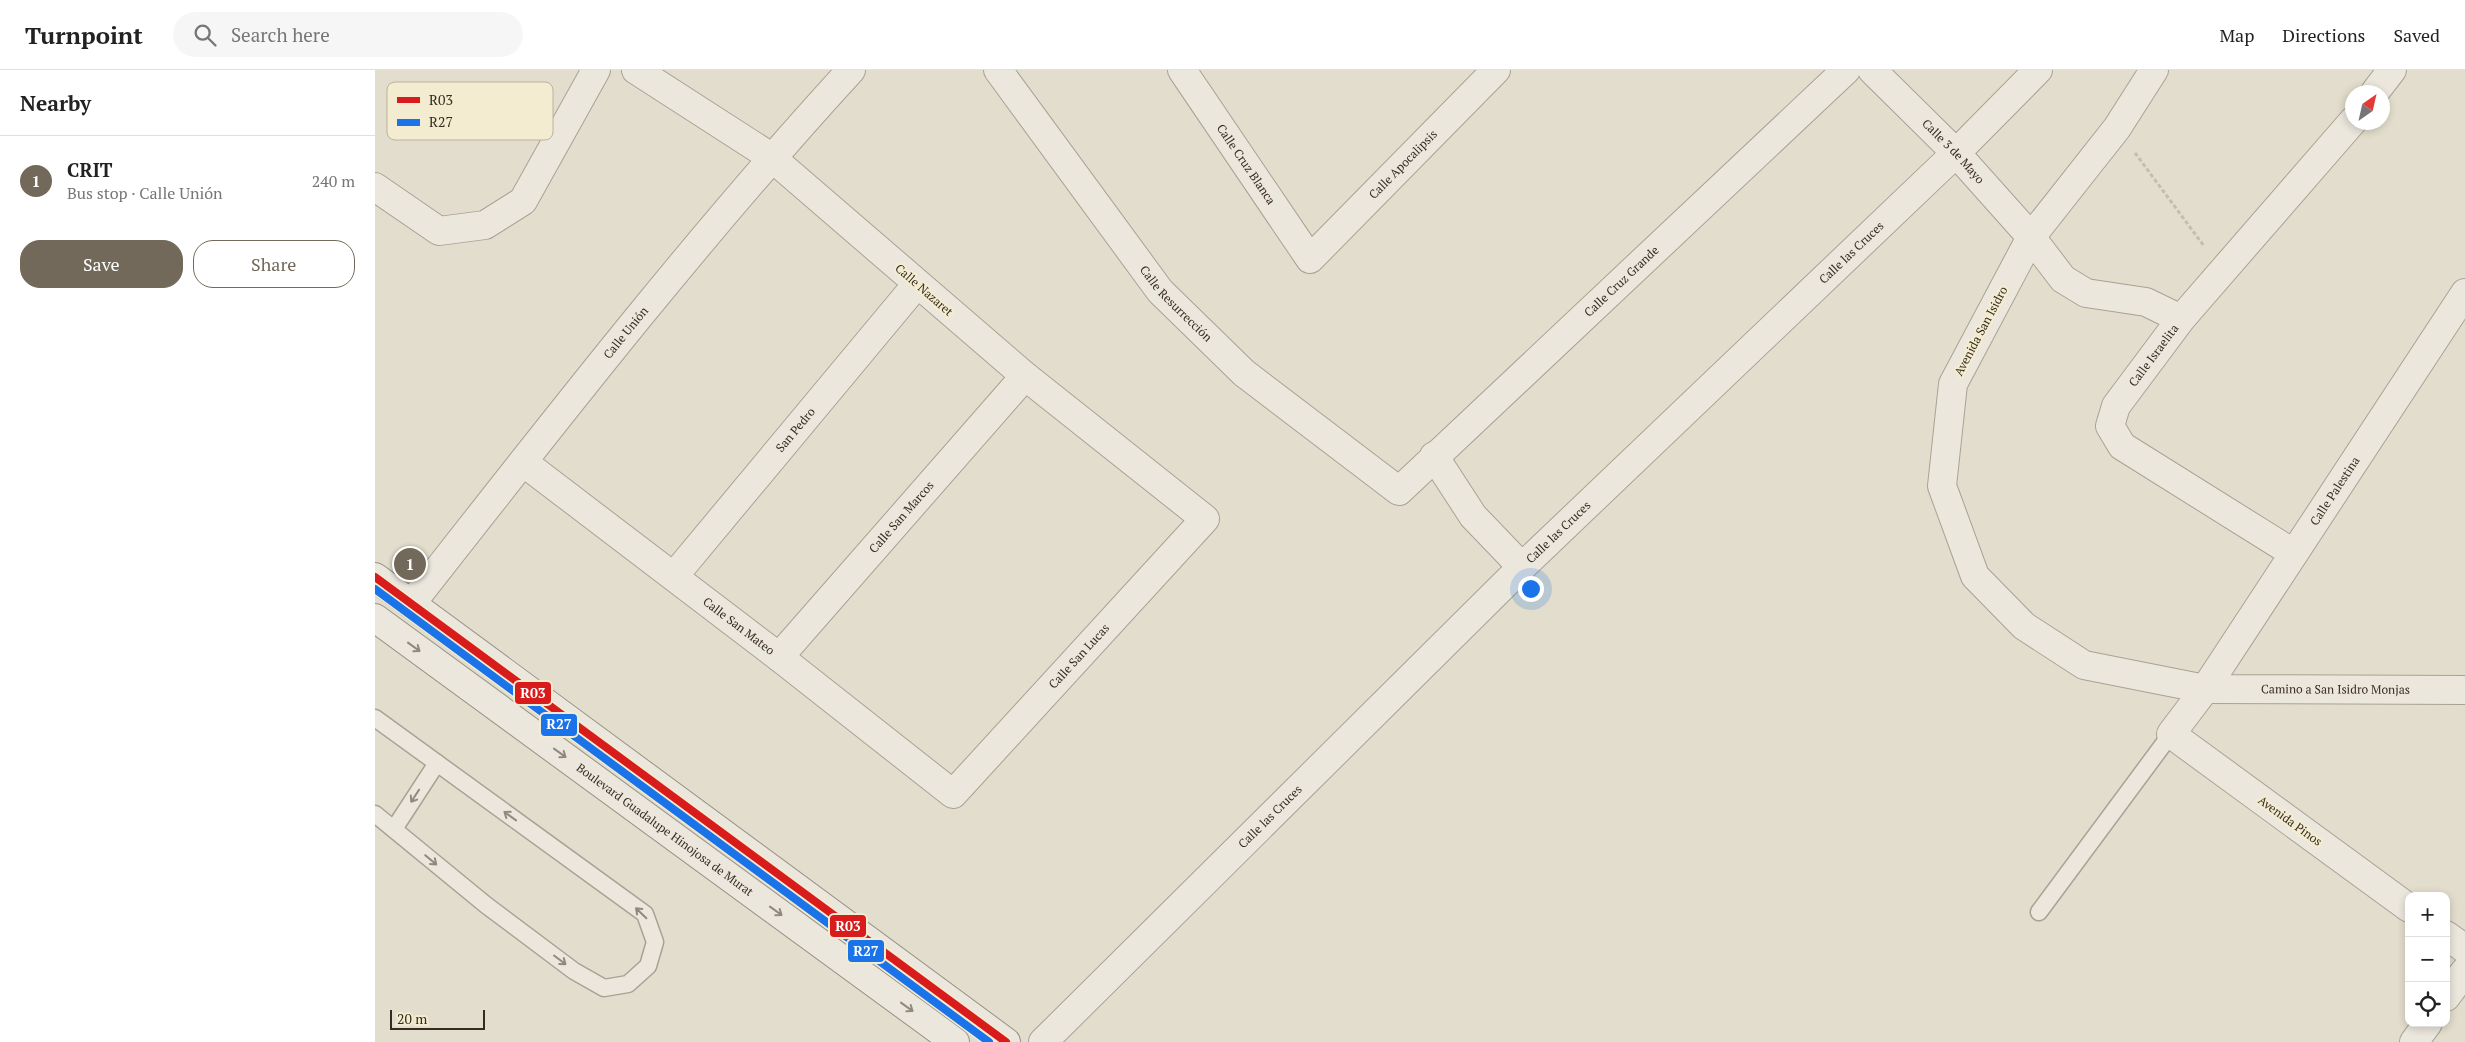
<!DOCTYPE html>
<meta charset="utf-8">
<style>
body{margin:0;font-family:"PT Serif",serif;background:#f6f6f6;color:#222}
.controls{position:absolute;right:15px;bottom:15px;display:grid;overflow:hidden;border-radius:10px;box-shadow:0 2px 8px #0003}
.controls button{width:45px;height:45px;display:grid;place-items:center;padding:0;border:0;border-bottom:1px solid #e0e0e0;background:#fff;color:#222;font:25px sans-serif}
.compass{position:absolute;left:1970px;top:15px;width:45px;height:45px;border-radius:50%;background:#fff;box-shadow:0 2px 8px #0003;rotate:34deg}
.scale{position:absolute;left:15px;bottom:12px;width:95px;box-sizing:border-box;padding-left:5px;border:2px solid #362b1e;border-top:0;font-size:14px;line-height:18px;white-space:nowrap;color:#362b1e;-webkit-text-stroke:4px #f4ecd1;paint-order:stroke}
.you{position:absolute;left:1155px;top:518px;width:18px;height:18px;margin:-12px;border:4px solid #fff;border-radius:50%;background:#1a73e8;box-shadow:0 0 0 8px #1a73e833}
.badge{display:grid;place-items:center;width:32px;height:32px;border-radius:50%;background:#72695b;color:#fff;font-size:16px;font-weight:700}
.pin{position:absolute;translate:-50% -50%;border:2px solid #fff;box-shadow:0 1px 5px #0006}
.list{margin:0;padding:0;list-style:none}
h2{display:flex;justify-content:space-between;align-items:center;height:65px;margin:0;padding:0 20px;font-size:21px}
h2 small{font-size:16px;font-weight:400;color:#767676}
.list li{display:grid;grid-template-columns:32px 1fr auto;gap:15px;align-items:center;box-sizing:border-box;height:90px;padding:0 20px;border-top:1px solid #e0e0e0}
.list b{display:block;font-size:19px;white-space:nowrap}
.list p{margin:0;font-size:16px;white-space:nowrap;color:#767676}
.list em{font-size:16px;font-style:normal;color:#767676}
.actions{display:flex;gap:10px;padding:15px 20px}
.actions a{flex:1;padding:11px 0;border:1px solid #72695b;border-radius:20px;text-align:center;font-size:18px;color:#72695b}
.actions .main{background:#72695b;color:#fff}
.icon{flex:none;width:28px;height:28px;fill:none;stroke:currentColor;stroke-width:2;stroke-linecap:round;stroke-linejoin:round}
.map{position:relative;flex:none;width:2090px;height:972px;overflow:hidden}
header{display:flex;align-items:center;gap:30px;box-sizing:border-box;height:70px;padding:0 25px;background:#fff;border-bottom:1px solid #e0e0e0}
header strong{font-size:24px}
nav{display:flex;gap:28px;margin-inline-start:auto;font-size:18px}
.search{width:350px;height:45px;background:#f6f6f6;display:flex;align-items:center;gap:12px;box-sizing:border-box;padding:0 18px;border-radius:28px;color:#767676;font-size:19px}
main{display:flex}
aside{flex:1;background:#fff}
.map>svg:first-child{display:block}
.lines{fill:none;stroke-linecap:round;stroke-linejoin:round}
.service-casing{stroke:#a8a295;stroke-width:19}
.minor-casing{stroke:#a8a295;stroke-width:30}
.tertiary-casing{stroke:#a8a295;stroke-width:30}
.secondary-casing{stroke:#979185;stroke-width:30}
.path{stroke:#c3beb4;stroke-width:3;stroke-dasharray:4 2.5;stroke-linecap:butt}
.service{stroke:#ebe7dd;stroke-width:16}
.minor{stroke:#ebe7dd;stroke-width:28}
.tertiary{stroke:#ebe7dd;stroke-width:28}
.secondary{stroke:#ebe7dd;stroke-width:28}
.bus-1-casing{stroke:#f4ecd1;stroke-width:11}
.bus-2-casing{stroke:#f4ecd1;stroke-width:11}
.bus-1{stroke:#d81b1b;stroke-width:8}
.bus-2{stroke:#1a73e8;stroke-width:8}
.oneway{stroke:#90897e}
.labels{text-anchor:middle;stroke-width:4.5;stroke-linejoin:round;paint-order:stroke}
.street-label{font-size:12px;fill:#362b1e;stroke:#f4ecd1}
.key{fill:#f4ecd1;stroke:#bbb29b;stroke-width:1}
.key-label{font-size:14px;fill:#362b1e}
.line-badge{stroke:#f4ecd1;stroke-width:2}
.badge-label{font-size:14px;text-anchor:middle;font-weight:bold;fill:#fff}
</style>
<header>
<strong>Turnpoint</strong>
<div class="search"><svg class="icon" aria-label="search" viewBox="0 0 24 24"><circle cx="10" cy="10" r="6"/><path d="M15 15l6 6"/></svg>Search here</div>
<nav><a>Map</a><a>Directions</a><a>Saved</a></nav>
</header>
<main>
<aside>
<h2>Nearby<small></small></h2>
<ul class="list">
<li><span class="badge">1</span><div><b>CRIT</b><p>Bus stop · Calle Unión</p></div><em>240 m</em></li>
</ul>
<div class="actions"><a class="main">Save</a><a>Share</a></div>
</aside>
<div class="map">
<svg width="2090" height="972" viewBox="0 0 2090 972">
<rect width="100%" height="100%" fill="#e2ddcc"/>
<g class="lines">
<!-- service casing -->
<g class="service-casing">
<g id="service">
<polyline points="0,648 270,844 280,872 273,896 253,914 229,918 199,901 111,835 0,744"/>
<polyline points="19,759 62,693"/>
<polyline points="1664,842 1796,664"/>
</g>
</g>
<!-- minor casing -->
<g class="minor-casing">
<g id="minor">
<path id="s1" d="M623,0L785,221L869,303L1024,421L1471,0"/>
<path id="s2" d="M807,0L935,189L1121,0"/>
<path id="s3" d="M1497,0L1581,83L1656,167L1688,209L1711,223L1771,232L1806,249"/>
<polyline points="2000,22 2017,0"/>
<polyline points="0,117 64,161 110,155 148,131 221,0"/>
<polyline points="1059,386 1098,446 1147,497"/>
<path id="s4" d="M148,392L404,587L578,724L830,449L650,306L396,87L261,0"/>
<path id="s5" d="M1918,483L1747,376L1735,356L1741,336L1806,249L1978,51"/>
<path id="s6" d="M299,506L542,214"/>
<path id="s7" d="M36,534C178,353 320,170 476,0"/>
<path id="s8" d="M404,587L650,306"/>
<path id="s9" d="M2034,838L1796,664L1830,619L2090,223"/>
<polyline points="2071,865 2090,879"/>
<polyline points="2071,927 2090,901"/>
<path id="s10" d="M668,972L1147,497L1581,83L1663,0"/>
<polyline points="2039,972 2053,953"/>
</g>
</g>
<!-- tertiary casing -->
<g class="tertiary-casing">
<g id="tertiary">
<path id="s11" d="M1779,0L1742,58L1656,167L1578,314L1567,416L1600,506L1649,556L1709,595L1830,619L2090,620"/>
</g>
</g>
<!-- secondary casing -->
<g class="secondary-casing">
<g id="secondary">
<polyline points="0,507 631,972"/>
<path id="s12" d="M0,548L580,972"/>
</g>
</g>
<!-- path -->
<polyline class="path" points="1760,83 1829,176"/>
<!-- service -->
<use href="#service" class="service"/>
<!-- minor -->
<use href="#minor" class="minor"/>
<!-- tertiary -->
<use href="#tertiary" class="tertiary"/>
<!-- secondary -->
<use href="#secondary" class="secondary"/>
<!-- bus-1 casing -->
<g class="bus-1-casing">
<polyline id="bus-1" points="0,507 631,972"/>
</g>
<!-- bus-2 casing -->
<g class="bus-2-casing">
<polyline id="bus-2" points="0,519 614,972"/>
</g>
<!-- bus-1 -->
<use href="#bus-1" class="bus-1"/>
<!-- bus-2 -->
<use href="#bus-2" class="bus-2"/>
</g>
<!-- one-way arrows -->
<defs><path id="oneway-shaft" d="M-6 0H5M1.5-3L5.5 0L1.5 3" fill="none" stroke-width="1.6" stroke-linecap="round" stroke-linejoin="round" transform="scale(1.25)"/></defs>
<g class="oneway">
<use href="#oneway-shaft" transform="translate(39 577) rotate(36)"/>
<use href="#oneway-shaft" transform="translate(185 683) rotate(36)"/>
<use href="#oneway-shaft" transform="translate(40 726) rotate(123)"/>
<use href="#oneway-shaft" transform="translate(135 746) rotate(-144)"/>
<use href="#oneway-shaft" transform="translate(56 790) rotate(40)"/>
<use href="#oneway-shaft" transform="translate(401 841) rotate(36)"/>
<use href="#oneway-shaft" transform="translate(266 843) rotate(-136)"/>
<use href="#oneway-shaft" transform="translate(185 890) rotate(37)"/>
<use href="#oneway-shaft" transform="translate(532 937) rotate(36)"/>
</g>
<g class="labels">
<!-- street labels -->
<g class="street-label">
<text dy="4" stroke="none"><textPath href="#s3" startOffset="115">Calle 3 de Mayo</textPath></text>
<text dy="4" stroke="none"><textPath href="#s2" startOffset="114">Calle Cruz Blanca</textPath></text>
<text dy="4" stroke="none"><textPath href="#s2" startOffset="361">Calle Apocalipsis</textPath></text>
<text dy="4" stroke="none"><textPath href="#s10" startOffset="1130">Calle las Cruces</textPath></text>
<text dy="4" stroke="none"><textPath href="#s1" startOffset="892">Calle Cruz Grande</textPath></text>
<text transform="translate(549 220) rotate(41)" y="4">Calle Nazaret</text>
<text dy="4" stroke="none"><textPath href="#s1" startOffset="294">Calle Resurrección</textPath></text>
<text transform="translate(1606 261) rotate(-62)" y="4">Avenida San Isidro</text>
<text dy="4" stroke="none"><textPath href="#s7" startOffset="346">Calle Unión</textPath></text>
<text dy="4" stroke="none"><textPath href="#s5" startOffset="309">Calle Israelita</textPath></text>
<text dy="4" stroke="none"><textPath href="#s6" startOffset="190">San Pedro</textPath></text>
<text dy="4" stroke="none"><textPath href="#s9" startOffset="588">Calle Palestina</textPath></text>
<text dy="4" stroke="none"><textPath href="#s8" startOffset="186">Calle San Marcos</textPath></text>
<text dy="4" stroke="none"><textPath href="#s10" startOffset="725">Calle las Cruces</textPath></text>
<text dy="4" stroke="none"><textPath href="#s4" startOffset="271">Calle San Mateo</textPath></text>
<text dy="4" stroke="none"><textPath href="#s4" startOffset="730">Calle San Lucas</textPath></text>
<text dy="4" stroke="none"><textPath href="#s11" startOffset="968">Camino a San Isidro Monjas</textPath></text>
<text dy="4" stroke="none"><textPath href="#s10" startOffset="320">Calle las Cruces</textPath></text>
<text transform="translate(1915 751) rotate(36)" y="4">Avenida Pinos</text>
<text dy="4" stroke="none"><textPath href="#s12" startOffset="359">Boulevard Guadalupe Hinojosa de Murat</textPath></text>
</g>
</g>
<!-- legend -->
<rect x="12" y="12" width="166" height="58" rx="8" class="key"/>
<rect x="22" y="27" width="23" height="6" fill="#d81b1b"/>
<rect x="22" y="49" width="23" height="7" fill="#1a73e8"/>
<g class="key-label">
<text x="54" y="35">R03</text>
<text x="54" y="57">R27</text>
</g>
<g class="line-badge">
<rect x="139" y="611" width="38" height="24" rx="5" fill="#d81b1b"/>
<rect x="165" y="643" width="38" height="24" rx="5" fill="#1a73e8"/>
<rect x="454" y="844" width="38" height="24" rx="5" fill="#d81b1b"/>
<rect x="472" y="869" width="38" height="24" rx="5" fill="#1a73e8"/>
</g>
<g class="badge-label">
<text x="158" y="628">R03</text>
<text x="184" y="659">R27</text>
<text x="473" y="861">R03</text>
<text x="491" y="886">R27</text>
</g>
</svg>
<div class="controls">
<button>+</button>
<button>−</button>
<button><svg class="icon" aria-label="locate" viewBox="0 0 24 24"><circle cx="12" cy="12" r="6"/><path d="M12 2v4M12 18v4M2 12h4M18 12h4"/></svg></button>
</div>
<svg class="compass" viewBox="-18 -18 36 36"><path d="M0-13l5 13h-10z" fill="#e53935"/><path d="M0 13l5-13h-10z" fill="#767676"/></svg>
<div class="scale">20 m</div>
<div class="you"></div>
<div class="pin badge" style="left:35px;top:494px">1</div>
</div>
</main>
